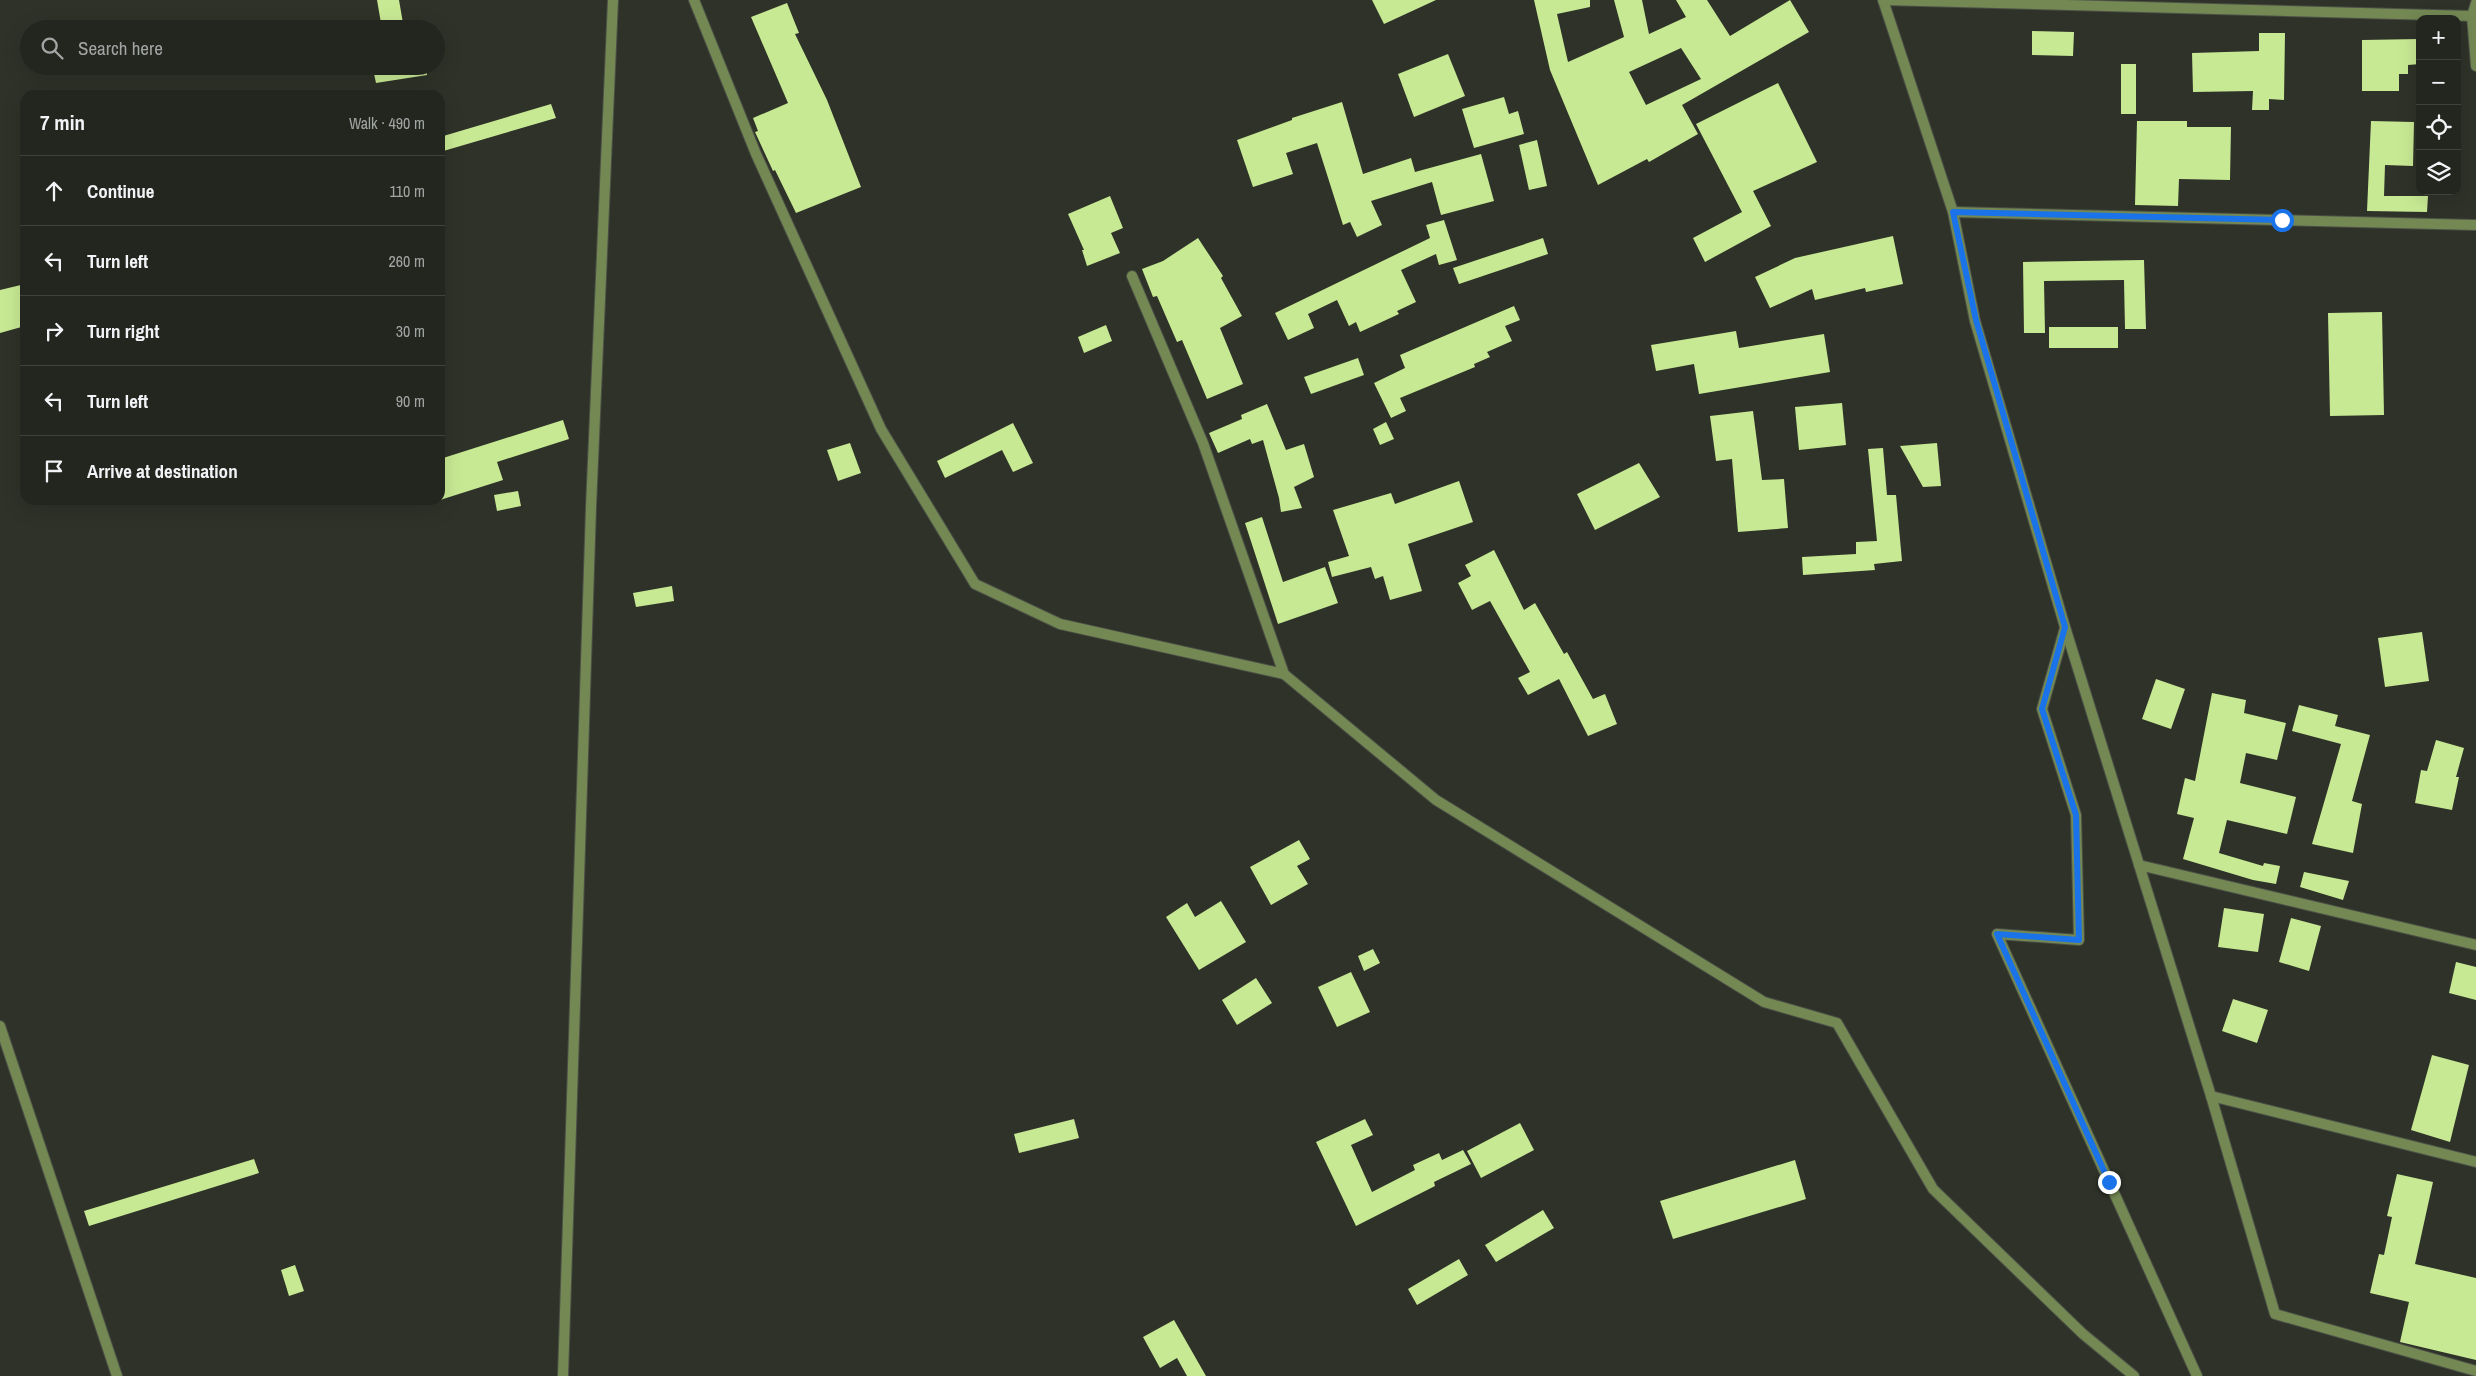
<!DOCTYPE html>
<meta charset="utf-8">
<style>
body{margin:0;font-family:"Archivo Narrow",sans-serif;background:#2e322b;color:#f1f3f6}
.controls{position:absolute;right:15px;top:15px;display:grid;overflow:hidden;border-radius:10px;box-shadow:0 5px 20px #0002}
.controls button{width:45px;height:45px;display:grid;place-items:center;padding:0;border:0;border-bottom:1px solid #3f433c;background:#22261e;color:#f1f3f6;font:25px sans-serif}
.stop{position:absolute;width:15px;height:15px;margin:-11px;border:4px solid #1a73e8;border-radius:50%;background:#fff}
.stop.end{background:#1a73e8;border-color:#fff;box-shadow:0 1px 5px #0008}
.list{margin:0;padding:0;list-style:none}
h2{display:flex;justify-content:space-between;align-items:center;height:65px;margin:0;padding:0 20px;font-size:21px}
h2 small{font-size:16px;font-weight:400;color:#a2a5a4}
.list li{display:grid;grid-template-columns:32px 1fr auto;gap:15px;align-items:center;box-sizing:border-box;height:70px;padding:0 20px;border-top:1px solid #3f433c}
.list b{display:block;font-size:19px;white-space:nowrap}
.list em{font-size:16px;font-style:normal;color:#a2a5a4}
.icon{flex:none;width:28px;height:28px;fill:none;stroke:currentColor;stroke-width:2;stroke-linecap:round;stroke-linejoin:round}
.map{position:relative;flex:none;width:2476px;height:1376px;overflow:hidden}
.search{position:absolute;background:#22261e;box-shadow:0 5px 20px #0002;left:20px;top:20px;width:425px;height:55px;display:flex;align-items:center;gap:12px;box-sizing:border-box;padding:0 18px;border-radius:28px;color:#a2a5a4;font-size:19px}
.panel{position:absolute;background:#22261e;box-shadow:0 5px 20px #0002;left:20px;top:90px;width:425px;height:415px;border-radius:15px}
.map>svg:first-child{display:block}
.building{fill:#c8e994;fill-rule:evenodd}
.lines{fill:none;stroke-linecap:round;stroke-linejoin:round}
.minor-casing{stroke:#4b4f46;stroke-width:12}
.tertiary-casing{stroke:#4b4f46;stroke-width:12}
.minor{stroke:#738853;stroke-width:10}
.tertiary{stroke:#738853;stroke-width:10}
.route{stroke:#1a73e8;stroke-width:6}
</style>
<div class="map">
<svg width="2476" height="1376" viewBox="0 0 2476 1376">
<rect width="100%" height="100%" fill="#2e3228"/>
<!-- building -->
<g class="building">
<polygon points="377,0 399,0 404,29 382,29"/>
<polygon points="1372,0 1436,0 1384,24"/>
<path d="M1534,0H1590V7L1557,14L1568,62L1624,37L1614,0H1642L1649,34L1686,17L1676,0H1707L1730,36L1790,0L1809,32L1682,105L1698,134L1649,162L1647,159L1598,185L1550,70ZM1681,48L1701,79L1646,105L1629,72Z"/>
<polygon points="787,3 799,33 795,34 827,100 861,187 796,213 775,170 773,171 755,132 758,131 753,118 788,103 751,17"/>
<polygon points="2032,31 2074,32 2073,56 2032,55"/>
<polygon points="2259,33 2285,33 2284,100 2269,99 2269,110 2252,110 2253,91 2193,92 2192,53 2259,51"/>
<polygon points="2420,39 2420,64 2408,65 2408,74 2399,74 2399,91 2362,91 2362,40"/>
<polygon points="1448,54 1465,96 1414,117 1398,74"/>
<rect x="2121" y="64" width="15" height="50"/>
<polygon points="389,66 426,66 427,75 376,83 373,69"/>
<polygon points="1778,83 1817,162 1753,191 1771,226 1705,262 1693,238 1742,212 1696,124"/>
<polygon points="1504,97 1509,114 1518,111 1524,134 1474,148 1462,109"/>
<polygon points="1342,102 1363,174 1411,158 1415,172 1481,154 1494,201 1441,215 1432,182 1371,201 1382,225 1357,237 1350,222 1343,225 1317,143 1286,153 1293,174 1253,187 1237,140 1292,120 1292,118"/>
<polygon points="551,104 556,118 440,152 440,137"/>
<polygon points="2137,121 2187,121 2187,127 2231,127 2230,180 2179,179 2178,206 2135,205"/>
<polygon points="2371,121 2414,122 2413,166 2385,165 2384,196 2428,196 2427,212 2367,211"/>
<polygon points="1537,140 1547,186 1529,190 1519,145"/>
<polygon points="1110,196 1123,228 1111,233 1120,253 1087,266 1082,250 1084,250 1068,214"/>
<polygon points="1444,220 1457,260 1439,265 1436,254 1401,270 1416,302 1397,311 1399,314 1360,332 1356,322 1349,326 1337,300 1308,314 1314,328 1288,340 1275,313 1430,238 1426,225"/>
<polygon points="1893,236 1903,284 1866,292 1865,288 1815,300 1812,289 1770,308 1755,277 1795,258"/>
<polygon points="1198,238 1223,276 1221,278 1242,316 1220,328 1243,384 1207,399 1182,340 1177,342 1157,296 1153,297 1142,269 1163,261"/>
<polygon points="1543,238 1548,254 1459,284 1453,268"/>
<polygon points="2144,260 2146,329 2125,329 2124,280 2044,281 2045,333 2024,333 2023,262"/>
<polygon points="25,284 25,326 0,333 0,290"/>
<polygon points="1514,306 1520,320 1505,326 1512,341 1487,352 1490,357 1474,364 1475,367 1400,398 1406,411 1391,418 1374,383 1405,368 1400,355"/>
<polygon points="2382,312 2384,415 2330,416 2328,313"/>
<polygon points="1106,325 1112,341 1084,353 1078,337"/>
<rect x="2049" y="327" width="69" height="21"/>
<polygon points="1736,331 1739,348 1824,334 1830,372 1699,394 1694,364 1656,371 1651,345"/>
<polygon points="1358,358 1364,375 1311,394 1304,377"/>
<polygon points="1842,403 1846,445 1799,450 1795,407"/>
<polygon points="1267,404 1286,450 1304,444 1314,477 1294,487 1302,508 1281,512 1279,498 1263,440 1252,444 1250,439 1218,453 1209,433 1242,419 1241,415"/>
<polygon points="1753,411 1762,480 1784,479 1788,528 1738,532 1732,459 1716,461 1710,416"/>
<polygon points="563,420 569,439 497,462 503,480 440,500 440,459"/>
<polygon points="1386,422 1394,439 1380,445 1373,429"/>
<polygon points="1013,423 1033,463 1013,472 1002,450 945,478 937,461"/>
<polygon points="850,443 861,473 838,481 827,450"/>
<polygon points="1937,443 1941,486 1923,487 1900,446"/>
<polygon points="1883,448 1887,495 1896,495 1902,561 1874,564 1875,570 1803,575 1802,557 1856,554 1856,542 1877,541 1868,449"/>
<polygon points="1639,463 1660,497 1595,530 1577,494"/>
<polygon points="1459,481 1473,522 1408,544 1422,591 1390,600 1383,576 1375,579 1371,567 1332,577 1328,562 1349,556 1333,510 1391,493 1395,504"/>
<polygon points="518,491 521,506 497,511 494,495"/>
<polygon points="1262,517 1283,582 1325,567 1338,603 1278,624 1245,523"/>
<polygon points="1494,550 1524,610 1535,603 1564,654 1567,652 1593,699 1605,694 1617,724 1588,736 1559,679 1528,695 1518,678 1530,672 1490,601 1472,610 1458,583 1471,576 1465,565"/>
<polygon points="672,586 674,601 636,607 633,593"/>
<polygon points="2422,632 2429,681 2385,687 2378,638"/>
<polygon points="2156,679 2185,689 2171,729 2142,719"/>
<polygon points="2212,693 2246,700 2244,713 2286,723 2277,760 2246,753 2240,783 2296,797 2287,834 2227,820 2219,853 2263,866 2264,863 2280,866 2276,884 2253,880 2183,859 2194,818 2177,814 2185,778 2195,781"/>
<polygon points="2299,705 2338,715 2335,726 2370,735 2352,801 2362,804 2353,853 2312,844 2341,744 2292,731"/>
<polygon points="2436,740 2464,748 2456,777 2459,777 2452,810 2415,803 2421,770 2427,771"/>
<polygon points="1299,840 1310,859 1297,866 1308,884 1271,905 1250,867"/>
<polygon points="2304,872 2349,881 2343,900 2300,887"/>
<polygon points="1221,901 1246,942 1199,970 1166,917 1187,903 1195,917"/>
<polygon points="2224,908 2264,914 2258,952 2218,947"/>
<polygon points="2291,918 2321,926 2309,971 2279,962"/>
<polygon points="1373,949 1380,963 1364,971 1358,956"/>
<polygon points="2456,962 2476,967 2476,1000 2449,993"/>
<polygon points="1351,972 1370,1012 1337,1027 1318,987"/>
<polygon points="1256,978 1272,1003 1237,1025 1222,1000"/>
<polygon points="2233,999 2268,1010 2257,1043 2222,1031"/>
<polygon points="2432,1055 2469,1065 2450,1142 2411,1130"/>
<polygon points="1074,1119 1079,1138 1019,1153 1014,1134"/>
<polygon points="1365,1119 1373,1135 1351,1145 1372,1192 1415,1170 1413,1165 1439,1153 1442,1160 1463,1150 1471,1164 1434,1182 1435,1186 1356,1226 1316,1142"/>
<polygon points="1520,1123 1534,1150 1481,1178 1467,1151"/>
<polygon points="254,1159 259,1173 89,1226 84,1211"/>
<polygon points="1795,1160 1806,1199 1673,1239 1660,1201"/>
<polygon points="2397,1174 2433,1182 2415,1264 2476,1278 2476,1360 2400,1342 2409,1302 2370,1293 2379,1254 2384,1255 2392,1217 2387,1216"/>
<polygon points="1543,1210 1554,1228 1496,1262 1485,1245"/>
<polygon points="1459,1259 1468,1275 1417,1305 1408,1289"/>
<polygon points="295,1265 304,1291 289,1296 281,1270"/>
<polygon points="1174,1320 1206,1376 1187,1376 1177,1358 1160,1368 1143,1337"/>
</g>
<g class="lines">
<!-- minor casing -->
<g class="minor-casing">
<g id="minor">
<polyline points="1883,0 1953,212 1975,321 2065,627 2211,1096 2275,1314 2476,1371"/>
<polyline points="1883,0 2472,16"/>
<polyline points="2476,3 2472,16 2476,66"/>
<polyline points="1953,212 2476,225"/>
<polyline points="1132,276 1203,443 1284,674"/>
<polyline points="2065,628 2042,709 2076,815 2079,940 1997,934 2197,1376"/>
<polyline points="2139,865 2476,945"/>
<polyline points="0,1026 117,1376"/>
<polyline points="2211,1096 2476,1162"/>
<polyline points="563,1376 591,507 613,0"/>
</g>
</g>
<!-- tertiary casing -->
<g class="tertiary-casing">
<polyline id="tertiary" points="694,0 756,154 881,429 975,584 1060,624 1284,674 1436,800 1764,1002 1837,1023 1933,1189 2083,1334 2134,1376"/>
</g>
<!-- minor -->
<use href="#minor" class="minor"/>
<!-- tertiary -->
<use href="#tertiary" class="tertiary"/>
</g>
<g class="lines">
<!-- route -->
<polyline class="route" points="2109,1182 1997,934 2079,940 2076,815 2042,709 2065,627 1976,320 1953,212 2282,220"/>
</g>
</svg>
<div class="controls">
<button>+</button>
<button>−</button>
<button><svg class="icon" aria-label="locate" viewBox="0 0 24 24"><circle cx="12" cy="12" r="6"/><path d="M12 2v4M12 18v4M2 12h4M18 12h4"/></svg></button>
<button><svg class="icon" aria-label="layers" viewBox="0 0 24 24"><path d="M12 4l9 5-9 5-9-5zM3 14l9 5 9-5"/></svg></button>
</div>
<div class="stop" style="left:2282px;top:220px"></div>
<div class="stop end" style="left:2109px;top:1182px"></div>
<div class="search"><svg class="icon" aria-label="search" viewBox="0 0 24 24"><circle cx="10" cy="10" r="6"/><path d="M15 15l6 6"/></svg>Search here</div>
<section class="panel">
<h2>7 min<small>Walk · 490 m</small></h2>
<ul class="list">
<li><svg class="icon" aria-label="ahead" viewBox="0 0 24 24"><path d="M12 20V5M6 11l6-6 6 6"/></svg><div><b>Continue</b></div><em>110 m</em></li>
<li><svg class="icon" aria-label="left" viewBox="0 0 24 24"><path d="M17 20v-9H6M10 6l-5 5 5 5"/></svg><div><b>Turn left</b></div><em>260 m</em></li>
<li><svg class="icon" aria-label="right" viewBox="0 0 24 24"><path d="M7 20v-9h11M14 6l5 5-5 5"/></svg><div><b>Turn right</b></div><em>30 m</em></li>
<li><svg class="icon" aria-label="left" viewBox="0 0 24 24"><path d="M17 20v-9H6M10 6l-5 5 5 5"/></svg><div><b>Turn left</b></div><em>90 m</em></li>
<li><svg class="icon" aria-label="arrive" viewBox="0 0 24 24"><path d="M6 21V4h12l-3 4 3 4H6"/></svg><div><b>Arrive at destination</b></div></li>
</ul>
</section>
</div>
